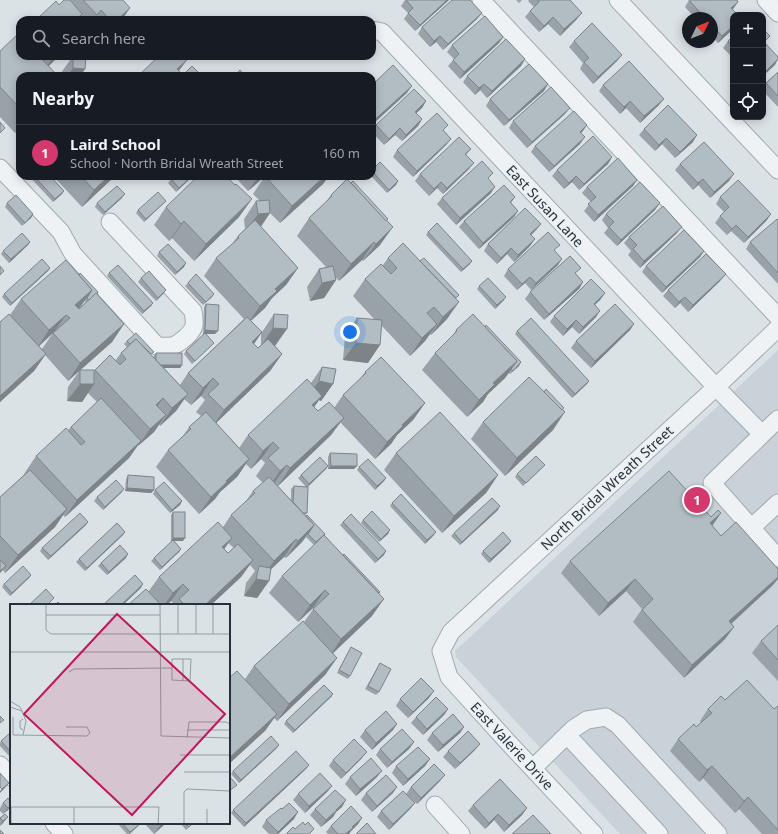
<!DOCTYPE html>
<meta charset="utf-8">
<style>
body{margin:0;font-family:"Noto Sans",sans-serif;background:#20242c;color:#f1f3f6}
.controls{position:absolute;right:12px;top:12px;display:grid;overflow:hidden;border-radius:8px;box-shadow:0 2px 10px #0003}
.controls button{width:36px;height:36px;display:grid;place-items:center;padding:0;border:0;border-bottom:1px solid #363941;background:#171b24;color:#f1f3f6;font:20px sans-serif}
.compass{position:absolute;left:682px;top:12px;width:36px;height:36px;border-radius:50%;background:#171b24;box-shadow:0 2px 10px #0003;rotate:47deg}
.you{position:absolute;left:350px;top:332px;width:14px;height:14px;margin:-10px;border:3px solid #fff;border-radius:50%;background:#1a73e8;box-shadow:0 0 0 6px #1a73e833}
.badge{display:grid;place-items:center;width:26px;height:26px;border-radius:50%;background:#d3396c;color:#fff;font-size:13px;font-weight:700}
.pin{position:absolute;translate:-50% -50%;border:2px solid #fff;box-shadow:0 1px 4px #0006}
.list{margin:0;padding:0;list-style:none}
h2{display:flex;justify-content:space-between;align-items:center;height:52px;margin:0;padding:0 16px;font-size:17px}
h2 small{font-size:13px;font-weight:400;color:#9ea1a6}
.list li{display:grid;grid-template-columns:26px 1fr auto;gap:12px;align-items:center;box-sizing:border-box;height:56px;padding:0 16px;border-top:1px solid #363941}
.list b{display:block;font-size:15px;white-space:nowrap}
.list p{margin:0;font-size:13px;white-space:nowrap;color:#9ea1a6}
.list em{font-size:13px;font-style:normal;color:#9ea1a6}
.icon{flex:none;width:22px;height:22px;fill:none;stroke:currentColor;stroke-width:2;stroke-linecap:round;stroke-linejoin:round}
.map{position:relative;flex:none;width:778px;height:834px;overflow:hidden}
.search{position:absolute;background:#171b24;box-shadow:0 2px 10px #0003;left:16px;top:16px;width:360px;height:44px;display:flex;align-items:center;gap:10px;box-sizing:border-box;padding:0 14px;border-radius:12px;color:#9ea1a6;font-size:15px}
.panel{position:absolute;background:#171b24;box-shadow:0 2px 10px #0003;left:16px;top:72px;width:360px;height:108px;border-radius:12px}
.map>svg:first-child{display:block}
.built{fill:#c9d1d9}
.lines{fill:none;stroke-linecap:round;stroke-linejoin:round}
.minor-casing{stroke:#a1aab0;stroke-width:19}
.minor{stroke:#eef2f5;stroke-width:17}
.wall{fill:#99a2a8;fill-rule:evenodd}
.shaded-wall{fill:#7d8488}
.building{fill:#b2bcc3;stroke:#7d8488}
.labels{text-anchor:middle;stroke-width:3.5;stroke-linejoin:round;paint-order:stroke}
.street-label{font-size:14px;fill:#25323d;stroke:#ebf0f4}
.inset-road{fill:none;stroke:#929ca2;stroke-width:1}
.view{fill:#c2185b;fill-opacity:0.15;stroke:#c2185b;stroke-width:2}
.inset-edge{fill:none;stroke:#25323d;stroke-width:2}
</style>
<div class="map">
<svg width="778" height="834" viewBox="0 0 778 834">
<rect width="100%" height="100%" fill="#dbe2e6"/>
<!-- built -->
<polygon class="built" points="778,350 778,834 620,834 456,657 455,651"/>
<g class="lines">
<!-- minor casing -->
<g class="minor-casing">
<g id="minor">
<polyline points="481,0 778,317"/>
<polyline points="618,0 778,170"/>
<polyline points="766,0 778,13"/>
<polyline points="372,30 382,32 716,387 762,434"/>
<path d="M0,168L61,232L73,254L157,346C172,347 175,347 186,337C196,328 195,323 193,311L110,222"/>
<polyline points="778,419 712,483 778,558"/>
<polyline points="751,528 778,503"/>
<polyline points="567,735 659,834"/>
<polyline points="0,765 11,777"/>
<polyline points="533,768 573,729 587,720 606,717 618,725 718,834"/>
<polyline points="435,805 461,834"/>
<polyline points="54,823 64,834"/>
<polyline points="594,834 505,739 449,677 441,651 451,632 716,387 778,328"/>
</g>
</g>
<!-- minor -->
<use href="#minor" class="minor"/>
</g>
<!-- wall -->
<g class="wall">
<polygon points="64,0 123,0 122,20 36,20 59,5"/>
<polygon points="405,0 449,0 415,31 404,19 408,13 401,6"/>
<polygon points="516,0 522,0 519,3"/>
<polygon points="529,0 570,0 577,19 560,36 548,24 539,32 525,17 530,11 534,7 528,1"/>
<polygon points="689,0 734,8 732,9 733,29 718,43 712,36 712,18 695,18 685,7"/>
<polygon points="482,13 477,19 443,50 436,42 430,47 418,34 422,27"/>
<polygon points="733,36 733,58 723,48 728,41"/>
<polygon points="503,37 499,43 460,79 448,66 454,59 447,52 452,45"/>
<polygon points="574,41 622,55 617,61 593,84 580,69 583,63 569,47"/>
<polygon points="0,51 20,56 59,56 49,66 20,76 20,129 15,133 0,117"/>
<polygon points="73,56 86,56 85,69 80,76 61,76 61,73"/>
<polygon points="525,59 521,66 487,98 480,90 475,95 463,82 467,76"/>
<polygon points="778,72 778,107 763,91 763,88 766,83"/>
<polygon points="548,84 544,91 504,126 486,106 490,99"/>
<polygon points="603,85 659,105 640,123 626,108 620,114 599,91"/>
<polygon points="426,101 422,108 416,113 422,119 418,126 402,141 395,135 384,145 372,132 376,125"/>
<polygon points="565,114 527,148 509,128 513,121"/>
<polygon points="644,129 693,142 675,158 662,144 655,151 639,135"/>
<polygon points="444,131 451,139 446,145 413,177 393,157 397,150"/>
<polygon points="583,131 581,133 580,144 549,172 531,152 535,146"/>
<polygon points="471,149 466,155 469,169 443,194 437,188 429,196 415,181 420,174"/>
<polygon points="612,157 608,164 579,190 572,182 564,189 552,176 557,170"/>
<polygon points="20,161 20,167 18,164"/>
<polygon points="680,164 729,181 710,198 698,185 693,190 675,170"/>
<polygon points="372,170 396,185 387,193 371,176 372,176"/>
<polygon points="29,176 50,176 64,191 62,194 53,202"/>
<polygon points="55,176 115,176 82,207 54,177"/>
<polygon points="193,176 176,192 168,183 171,179"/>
<polygon points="234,176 265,176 248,191"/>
<path d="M265,176H329L323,184L280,223L270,213L261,227L298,268L286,285L272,298L265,308L251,321L262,332L274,314L275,346L282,354L270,371L216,423L239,448L248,435L311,383L322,367L333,384L321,401L319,400L314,407L318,411L334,408L343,395L360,379L365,372L425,403L413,420L397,435L391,444L375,459L340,422L331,435L278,486L291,500V489L294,486L306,487L298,478L301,475L328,466V457L330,453L354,469H328V466L326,469L308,487L307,513L305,515L379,594L372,616L333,653L337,658L325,675L277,721L274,718L265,731L245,679L254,666L304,622L314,608H313L298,622L269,593L282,576L314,545L306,537L302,542L286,558L284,557L271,569L269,581L257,598L244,596L246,583L255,571L250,565L241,577L211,605H175L171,601L167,605H128L148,592L159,577L223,527L231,515L246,501L253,491L263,483L256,476L265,463L261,459L251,469L246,464L237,477L220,492L215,499L199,514L156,467L168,450L183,436L189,427L201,416L196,412L205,400L201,396L191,405L184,399L176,411L160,426L159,424L154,432L138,446V445L129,458L65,517L63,515L55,527L5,573L3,570L0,573V497L25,474H24L36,456L68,430L71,427L97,402L88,393L82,402L67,401L68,387L80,370L94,371L95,370L115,361L121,353L127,347L124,344L127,341L151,355L154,357V356L156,353L182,365L180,368H164L180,385L188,373L244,319L204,276L216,258L231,245L238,236L245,229L244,219L256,201H260L253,194ZM261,333V345L258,348L254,344ZM228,543L234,548L228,553L224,549Z"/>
<polygon points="489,180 491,193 456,225 437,204 442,198"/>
<polygon points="637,180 633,186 594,222 584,211 591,202 582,193 587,187"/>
<polygon points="331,195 388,219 386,221 380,245 363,261 362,260 339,281 335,276 336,280 324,298 310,301 307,287 319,269 327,268 297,236 309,218 326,202"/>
<polygon points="515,197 511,203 518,211 514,217 479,249 459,227 464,221"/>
<polygon points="720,197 767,220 744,243 731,231 727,235 715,223 720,216 724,212 716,204"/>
<polygon points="122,198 103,215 95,207 97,203"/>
<polygon points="166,201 163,204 144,222 136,213 138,210"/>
<polygon points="7,203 33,214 31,218 22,226 5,207"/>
<polygon points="166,207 239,217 194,261 172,238 169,241 154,225"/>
<polygon points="655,210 617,246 604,233 608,228 602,220 606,214"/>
<polygon points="778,220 778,284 746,249 750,242"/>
<polygon points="541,224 536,230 531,235 535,239 530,246 514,262 507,254 497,264 484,251 488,244"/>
<polygon points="428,232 470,264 461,272 426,235"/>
<polygon points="677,233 640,268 628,255 631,251 624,243 629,237"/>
<polygon points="30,242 28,245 9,263 1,254 3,251"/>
<polygon points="555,251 558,265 531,290 525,283 517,290 504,276 508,269"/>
<polygon points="704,251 700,257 662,293 642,272 646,266"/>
<polygon points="159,252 184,267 175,275 157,256"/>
<polygon points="388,258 456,299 447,319 431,335 430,334 425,341 410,356 382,326 368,363 343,360 345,335 357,318 375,320 353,296 365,279 383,265"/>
<polygon points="50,268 48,271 10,306 2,297 4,294"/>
<polygon points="109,273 153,303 151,306 142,314 107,276"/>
<polygon points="576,274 583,282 579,289 544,320 525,299 530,292"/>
<path d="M79,275L98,292L97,294L124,324L112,342L68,381L45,355L34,371L0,402V322L10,315L21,299ZM85,301L86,302L80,307ZM54,332L53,333L42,349L39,346Z"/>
<polygon points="141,278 164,293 156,301 138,282"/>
<polygon points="721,280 688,312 680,303 675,308 663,296 668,290"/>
<polygon points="188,283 212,297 203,305 185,286"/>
<polygon points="479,286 504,300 495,309 477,289"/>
<polygon points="605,293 600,300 595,305 596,317 579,334 572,327 563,336 550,322 554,316"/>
<polygon points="206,304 215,334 205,334 214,343 211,346 192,364 184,354 186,351 204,334 203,334 204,307"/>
<polygon points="634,324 630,330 591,368 571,348 576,341"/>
<polygon points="456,330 519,366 510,374 509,373 505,378 488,394 483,402 467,417 422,370 435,353 453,335"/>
<polygon points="517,331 589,381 587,384 572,398 515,334"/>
<polygon points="562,410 553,430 505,476 471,439 483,422"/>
<polygon points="396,453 498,475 486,493 442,533 384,470"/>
<polygon points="545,465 542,468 523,486 515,477 517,474"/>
<polygon points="359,467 386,478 384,481 375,490 357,470"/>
<polygon points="128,475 154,490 151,493 125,491 126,479"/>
<polygon points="155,490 182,501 180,505 170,513 153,494"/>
<polygon points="122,492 103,510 94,501 97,497"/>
<polygon points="392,503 434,535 425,544 390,506"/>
<polygon points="498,510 460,545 451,536 454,533"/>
<polygon points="173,512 183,541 174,541 181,549 179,552 160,570 151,561 154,558 172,541 171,541 171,515"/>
<polygon points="721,513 712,526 721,536 773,585 731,624 734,627 725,639 684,678 633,622 642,609 626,591 599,616 561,573 570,561"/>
<polygon points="363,520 388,534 379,542 361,523"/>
<polygon points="343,522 384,555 375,563 340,525"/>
<polygon points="86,525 48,560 40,551 42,548"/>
<polygon points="125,532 123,535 85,571 76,562 79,559"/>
<polygon points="511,541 509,544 489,563 481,554 483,551"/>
<polygon points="126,558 107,575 98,566 101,563"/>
<polygon points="31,575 29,578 10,596 2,587 4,584"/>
<polygon points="778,625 778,681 752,653 761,641"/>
<polygon points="351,647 350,676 348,679 337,673"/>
<polygon points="380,663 379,692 376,695 365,689"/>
<polygon points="333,694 331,697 293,733 284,724 286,721"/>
<polygon points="429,698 408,718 396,706 400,699"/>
<polygon points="725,700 774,709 778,706 778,834 762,834 739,809 735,813 703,778 699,782 670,751 678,739 696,727 701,723 700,721 708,709"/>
<polygon points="448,709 444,715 423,735 411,723 416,717"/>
<polygon points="397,724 393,730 372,750 360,737 365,730"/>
<polygon points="464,727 460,733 438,752 427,740 432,733"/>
<polygon points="11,734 11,758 0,746 0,743 1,741"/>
<polygon points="414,742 409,749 387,768 376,755 380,749"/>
<polygon points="277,748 239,783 231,774 233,771"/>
<polygon points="475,750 455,769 443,757 448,751"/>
<polygon points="362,758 341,779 329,766 333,760"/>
<polygon points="430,759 425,766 403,786 392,773 396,766"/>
<polygon points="307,768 244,827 231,813 233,810"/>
<polygon points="350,777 377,777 356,796 345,784"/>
<polygon points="440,781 417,804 406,794 411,787"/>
<polygon points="332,786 327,792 305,813 293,800 298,794"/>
<polygon points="366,793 393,793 372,812 361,800"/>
<polygon points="11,802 8,810 3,814 0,811 0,808 3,803"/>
<polygon points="415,803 410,809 389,830 377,817 381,811"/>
<polygon points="473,805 527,808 522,815 504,832 494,820 485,829 468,811"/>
<polygon points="342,807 336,812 333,817 321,827 310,815 315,809"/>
<polygon points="5,814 3,823 0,826 0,818"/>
<polygon points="362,818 358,824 351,831 349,834 328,834 326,832 331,826"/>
<polygon points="294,819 278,834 269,834 262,827 266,820"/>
<polygon points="117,823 139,823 137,827 130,834 127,834"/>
<polygon points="144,823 166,823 154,834"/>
<polygon points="180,823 194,823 186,830"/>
</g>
<!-- shaded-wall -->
<g class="shaded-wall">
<polygon points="447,0 449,0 415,31 420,25"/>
<polygon points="738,2 734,8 727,14 731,8"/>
<polygon points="130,8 122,20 117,20"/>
<polygon points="482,13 477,19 443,50 448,44"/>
<polygon points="582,13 577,19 560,36 564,29"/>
<polygon points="553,17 548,24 539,32 544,26"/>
<polygon points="733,26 733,29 718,43 722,36"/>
<polygon points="440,36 436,42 430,47 434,41"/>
<polygon points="503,37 499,43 460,79 464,72"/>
<polygon points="622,55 617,61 593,84 598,77"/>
<polygon points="54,56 59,56 45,69"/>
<polygon points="525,59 521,66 487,98 492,91"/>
<polygon points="778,59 775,65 763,76 763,74"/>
<polygon points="187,60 175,76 177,69"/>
<polygon points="73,68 85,69 80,76 67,76"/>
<polygon points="484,84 480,90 475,95 479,88"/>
<polygon points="548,84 544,91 504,126 509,120"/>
<polygon points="412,86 407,93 372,125 372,122"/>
<polygon points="664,99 659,105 640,123 644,116"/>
<polygon points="426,101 422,108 411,118 415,112"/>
<polygon points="630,101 626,108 620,114 624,107"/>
<polygon points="570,108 565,114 527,148 532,142"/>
<polygon points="422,119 418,126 402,141 406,135"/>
<polygon points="587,125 583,131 575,138 580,132"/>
<polygon points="20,127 20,129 15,133"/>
<polygon points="400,128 395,135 384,145 389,139"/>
<polygon points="697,135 693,142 675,158 680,152"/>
<polygon points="585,137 580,144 549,172 554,166"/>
<polygon points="666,138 662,144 655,151 659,145"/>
<polygon points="451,139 446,145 413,177 417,171"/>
<polygon points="612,157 608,164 579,190 584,184"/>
<polygon points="474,163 469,169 443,194 447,188"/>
<polygon points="734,174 729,181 710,198 714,192"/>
<polygon points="109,176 115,176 82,207 94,190"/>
<polygon points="192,176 193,176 176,192 179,188"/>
<polygon points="259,176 265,176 248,191"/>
<polygon points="325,176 329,176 323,184 280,223 292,206"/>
<polygon points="576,176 572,182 564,189 569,183"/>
<polygon points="703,179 698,185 693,190 698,183"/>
<polygon points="637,180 633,186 594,222 598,215"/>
<polygon points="398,181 396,185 387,193 389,190"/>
<polygon points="441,182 437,188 429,196 434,189"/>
<polygon points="495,187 491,193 456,225 460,218"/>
<polygon points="64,191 62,194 53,202 55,199"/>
<polygon points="125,194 122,198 103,215 105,212"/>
<polygon points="252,199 239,217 194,261 206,244"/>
<polygon points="166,201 163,204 144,222 146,219"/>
<polygon points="660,203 655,210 617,246 621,240"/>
<polygon points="518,211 514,217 479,249 483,243"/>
<polygon points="270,213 258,230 245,232 258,214"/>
<polygon points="33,214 31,218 22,226 25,223"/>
<polygon points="771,214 767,220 744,243 748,237"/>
<polygon points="184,221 172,238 169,241 181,224"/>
<polygon points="541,224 536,230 525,241 530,234"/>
<polygon points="736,225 731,231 727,235 732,229"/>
<polygon points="393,227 380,245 363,261 376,244"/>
<polygon points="682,227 677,233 640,268 644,261"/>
<polygon points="535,239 530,246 514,262 518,255"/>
<polygon points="30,242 28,245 9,263 11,259"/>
<polygon points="374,242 362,260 339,281 351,264"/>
<polygon points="511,248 507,254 497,264 501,258"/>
<polygon points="704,251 700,257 662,293 666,287"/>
<polygon points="562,259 558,265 531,290 536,283"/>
<polygon points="472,261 470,264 461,272 463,269"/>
<polygon points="186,263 184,267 175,275 177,272"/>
<polygon points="50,268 48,271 10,306 12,303"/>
<polygon points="298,268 286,285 272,298 265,308 248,323 260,306 275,289"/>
<polygon points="726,274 721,280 688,312 693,305"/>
<polygon points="530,277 525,283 517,290 522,284"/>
<polygon points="336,280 324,298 310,301 322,283"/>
<polygon points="583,282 579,289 544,320 549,314"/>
<polygon points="92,290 80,307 68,316 75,305"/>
<polygon points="166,290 164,293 156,301 158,298"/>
<polygon points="605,293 600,300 589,310 594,304"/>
<polygon points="214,294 212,297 203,305"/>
<polygon points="506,297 504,300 495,309 497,305"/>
<polygon points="685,297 680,303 675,308 679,302"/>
<polygon points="459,302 447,319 431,335 443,317"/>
<polygon points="153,303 151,306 142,314 144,311"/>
<polygon points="600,311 596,317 579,334 583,327"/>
<polygon points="66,315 54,332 37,348 49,330"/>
<polygon points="576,320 572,327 563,336 567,329"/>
<polygon points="124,324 112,342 68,381 80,363"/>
<polygon points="437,324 425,341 410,356 422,338"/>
<polygon points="634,324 630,330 591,368 595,361"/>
<polygon points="273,328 287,329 275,346 261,346"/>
<polygon points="205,330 218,331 215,334 203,334"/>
<polygon points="262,332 250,350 252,342"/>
<polygon points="356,343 380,345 368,363 343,360"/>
<polygon points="46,354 34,371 0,402 0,396"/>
<polygon points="282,354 270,371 212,427 224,410"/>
<polygon points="517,361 505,378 488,394 483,402 467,417 479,400 493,383"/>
<polygon points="521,362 519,366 510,374 513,371"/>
<polygon points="156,365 182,365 180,368 154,368"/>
<polygon points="213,378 201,396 191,405 203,388"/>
<polygon points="319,381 333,384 321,401 319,400 310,413 307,398"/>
<polygon points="589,381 587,384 572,398 575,394"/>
<polygon points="80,384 94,384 82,402 67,401"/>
<polygon points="188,394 176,411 160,426 172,408"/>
<polygon points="163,398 151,416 156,405"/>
<polygon points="425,403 413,420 397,435 391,444 375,459 387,442 402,425"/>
<polygon points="565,412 553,430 505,476 517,458"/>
<polygon points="166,415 154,432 138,446 150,429"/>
<polygon points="344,418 331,435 278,486 290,468"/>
<polygon points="141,441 129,458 65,517 77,500"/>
<polygon points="273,442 261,459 251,469 263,451"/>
<polygon points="249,459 237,477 220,492 215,499 199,514 211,497 226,481"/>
<polygon points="287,465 275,482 268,488 280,471"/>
<polygon points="328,466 326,469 307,487 309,484"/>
<polygon points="331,466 357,466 354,469 328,469"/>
<polygon points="498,475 486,493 442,533 454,516"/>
<polygon points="386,478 384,481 375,490 377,486"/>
<polygon points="127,488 154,490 151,493 125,491"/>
<polygon points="124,489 122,492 103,510 105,507"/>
<polygon points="182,501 180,505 170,513 172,510"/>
<polygon points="500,506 498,510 460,545 462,542"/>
<polygon points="67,509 55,527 5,573 18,555"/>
<polygon points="721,513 712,526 710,523"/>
<polygon points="88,522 86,525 48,560 51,556"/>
<polygon points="314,525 302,542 286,558 298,541"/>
<polygon points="390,530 388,534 379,542 381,539"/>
<polygon points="125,532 123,535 85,571 87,568"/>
<polygon points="436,532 434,535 425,544 427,540"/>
<polygon points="173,538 185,538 183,541 171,541"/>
<polygon points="232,538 220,555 222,547"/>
<polygon points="296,539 284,557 262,578 274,561"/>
<polygon points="511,541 509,544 489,563 491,559"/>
<polygon points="181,549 179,552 160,570 162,567"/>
<polygon points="386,551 384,555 375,563 378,559"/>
<polygon points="128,554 126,558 107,575 109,572"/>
<polygon points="253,560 241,577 211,605 205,605"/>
<polygon points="6,566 0,573 0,571"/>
<polygon points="31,575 29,578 10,596 12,593"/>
<polygon points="778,577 778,579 773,585 720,634 729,621"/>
<polygon points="256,579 269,581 257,598 244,596"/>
<polygon points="635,579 626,591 599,616 608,603"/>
<polygon points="143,584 141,588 123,605 121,605"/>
<polygon points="183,584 171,601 167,605 164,605 173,593"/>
<polygon points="325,590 313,608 298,622 310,605"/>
<polygon points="384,599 372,616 329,657 341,639"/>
<polygon points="734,627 725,639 684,678 692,665"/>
<polygon points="337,658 325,675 277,721 289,704"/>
<polygon points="434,691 429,698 408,718 413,712"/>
<polygon points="333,694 331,697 293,733 295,730"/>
<polygon points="448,709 444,715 423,735 427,729"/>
<polygon points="277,714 265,731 229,764 229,758"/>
<polygon points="397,724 393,730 372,750 376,743"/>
<polygon points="464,727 460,733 438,752 443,745"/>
<polygon points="414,742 409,749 387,768 392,762"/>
<polygon points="480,744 475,750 455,769 460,763"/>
<polygon points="279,745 277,748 239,783 241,780"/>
<polygon points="367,752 362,758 341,779 346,773"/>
<polygon points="430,759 425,766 403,786 408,779"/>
<polygon points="309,765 307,768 244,827 246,823"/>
<polygon points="712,766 703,778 699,782 707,770"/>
<polygon points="382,771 377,777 356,796 360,789"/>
<polygon points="445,775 440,781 417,804 421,798"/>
<polygon points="9,783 4,789 0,793 0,791 2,789"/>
<polygon points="332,786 327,792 305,813 309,806"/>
<polygon points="397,787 393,793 372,812 377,806"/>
<polygon points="748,797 739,809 735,813 744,801"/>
<polygon points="346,800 342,807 336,812 333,817 321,827 326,820"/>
<polygon points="415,803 410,809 389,830 393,824"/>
<polygon points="11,805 8,810 3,814 8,808"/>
<polygon points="527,808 522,815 504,832 509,825"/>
<polygon points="298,812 294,819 278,834 276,834"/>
<polygon points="498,814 494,820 485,829 489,823"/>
<polygon points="8,817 3,823 0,826 3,821"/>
<polygon points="362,818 358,824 351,831 349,834 345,834"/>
<polygon points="162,823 166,823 154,834"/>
<polygon points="140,824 137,827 129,834 130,832"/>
</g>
<!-- building -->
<g class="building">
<polygon points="64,0 70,0 82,14 76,20 36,20 56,1 59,5"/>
<polygon points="83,0 123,0 130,8 117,20 110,20 101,10 97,15"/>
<polygon points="406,0 447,0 420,25 408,13 413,8"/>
<polygon points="452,0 470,0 482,13 448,44 440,36 434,41 422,27"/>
<polygon points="538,0 570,0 582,13 564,29 553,17 544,26 530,11 539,2"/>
<polygon points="689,0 737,0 738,2 731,8 738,15 733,15 733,26 722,36 712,25 712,18 705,18"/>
<polygon points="485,16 503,37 464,72 453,60 459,54 452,45"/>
<polygon points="592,23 622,55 598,77 584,62 589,58 574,41"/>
<polygon points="763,29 770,36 764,42 778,57 778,59 763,74"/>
<polygon points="18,34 20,35 20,56 39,56 58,76 20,76 20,108 0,87 0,51"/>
<polygon points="733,36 733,47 728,41"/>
<polygon points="506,39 525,59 492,91 484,84 479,88 467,76"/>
<polygon points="73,56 86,56 85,69 73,68"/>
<polygon points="159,56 183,56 187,60 177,69 183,75 192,66 202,76 138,76"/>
<polygon points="629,61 664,99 644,116 630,101 624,107 603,85"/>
<polygon points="529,64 548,84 509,120 490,99"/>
<polygon points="393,65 412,86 372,122 372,85"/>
<polygon points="240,70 245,76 234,76"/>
<polygon points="778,72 778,96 766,83"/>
<polygon points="551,87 570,108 532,142 513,121"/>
<polygon points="414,89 426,101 415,112 422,119 406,135 400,128 389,139 376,125"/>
<polygon points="668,105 697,135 680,152 666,138 659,145 644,129"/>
<polygon points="574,111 587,125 580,132 585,137 554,166 535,146"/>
<polygon points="437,113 448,125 443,130 451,139 417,171 397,150"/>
<polygon points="0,122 5,128 0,133"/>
<polygon points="593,136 612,157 584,184 576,176 569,183 557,170"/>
<polygon points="459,137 471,149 465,154 474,163 447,188 441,182 434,189 420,174"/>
<polygon points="704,142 734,174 714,192 703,179 698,183 680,164"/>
<polygon points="618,158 637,180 598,215 588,204 596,197 587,187"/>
<polygon points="482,161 493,173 488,178 495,187 460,218 442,198"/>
<polygon points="380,162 398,181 389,190 372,171 372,170"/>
<polygon points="34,176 50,176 64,191 55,199"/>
<polygon points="81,176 109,176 94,190"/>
<polygon points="174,176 192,176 179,188 171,179"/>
<polygon points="198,176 226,176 235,185 236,184 252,199 206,244 184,221 181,224 166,207"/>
<polygon points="265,176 325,176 292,206"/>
<polygon points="347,179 393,227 376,244 374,242 351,264 309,218 332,196 331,195"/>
<polygon points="738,180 771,214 748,237 736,225 732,229 720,216 729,207 720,197"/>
<polygon points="353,181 388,219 386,221 351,183"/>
<polygon points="640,182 660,203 621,240 609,227 614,222 606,214"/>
<polygon points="504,185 515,197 510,202 518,211 483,243 464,221"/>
<polygon points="117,186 125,194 105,212 97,203"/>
<polygon points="158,192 166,201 146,219 138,210"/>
<polygon points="16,195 33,214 25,223 7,203"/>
<polygon points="269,200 270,213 258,214 256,201"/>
<polygon points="663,206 682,227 644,261 633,249 637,245 629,237"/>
<polygon points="525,208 541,224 530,234 535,239 518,255 511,248 501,258 488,244"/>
<polygon points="777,219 778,220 778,273 750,242"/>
<polygon points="255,220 298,268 275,289 277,291 260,306 216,258 239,238 238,236"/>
<polygon points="437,223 472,261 463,269 428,232"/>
<polygon points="684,230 704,251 666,287 646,266"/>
<polygon points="548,232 560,245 554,250 562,259 536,283 530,277 522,284 508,269"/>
<polygon points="22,233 30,242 11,259 3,251"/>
<polygon points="403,243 459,302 443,317 434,307 427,313 437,324 422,338 365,279 381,264 391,274 397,268 388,258"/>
<polygon points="168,244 186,263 177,272 159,252"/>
<polygon points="706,254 726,274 693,305 685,297 679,302 668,290"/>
<polygon points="570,256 581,268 575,273 583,282 549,314 530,292"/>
<polygon points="424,258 459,295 456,298 420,261"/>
<polygon points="42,259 50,268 12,303 4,294"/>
<polygon points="66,260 92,290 75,305 79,309 96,293 124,324 80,363 53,333 70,318 66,315 49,330 21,299"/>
<polygon points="118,265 153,303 144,311 109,273"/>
<polygon points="0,266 4,271 0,275"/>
<polygon points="333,266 336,280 322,283 319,269"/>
<polygon points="149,271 166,290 158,298 141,278"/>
<polygon points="80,273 98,292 97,294 96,293 89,300 87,298 92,290 79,275"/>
<polygon points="196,274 214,294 206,302 188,283"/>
<polygon points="488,278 506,297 497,305 479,286"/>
<polygon points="591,279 605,293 594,304 600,311 583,327 576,320 567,329 554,316"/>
<polygon points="206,304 219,305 218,331 205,330"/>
<polygon points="615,304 634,324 595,361 576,341"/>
<polygon points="9,314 46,354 0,396 0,322"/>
<polygon points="274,314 288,315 287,329 273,328"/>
<polygon points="473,314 517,361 493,383 495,384 479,400 435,353 457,331 456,330"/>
<polygon points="247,317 262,332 252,342 258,348 268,339 282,354 224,410 208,394 219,384 213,378 203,388 188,373"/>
<polygon points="357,318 382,320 380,345 356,343"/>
<polygon points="531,318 589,381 575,394 517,331"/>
<polygon points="486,325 521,362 513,371 511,369 517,361 485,327"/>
<polygon points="136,333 154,352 151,354 136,339 130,344 127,341"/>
<polygon points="205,333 214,343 195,361 186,351"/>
<polygon points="136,339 188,394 172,408 163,398 156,405 166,415 150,429 95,370 110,355 120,365 126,359 121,353"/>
<polygon points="156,353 182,353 182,365 161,365 156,360"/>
<polygon points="381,357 425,403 402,425 403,426 387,442 343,395 366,373 365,372"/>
<polygon points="322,367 336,369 333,384 319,381"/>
<rect x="80" y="370" width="14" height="14"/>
<polygon points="529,377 565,412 517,458 483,422"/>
<polygon points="307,379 322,396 312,405 318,411 329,402 344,418 290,468 287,465 280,471 268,458 279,448 273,442 263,451 248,435"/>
<polygon points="546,389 564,408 562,410 544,392"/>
<polygon points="101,398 141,441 77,500 36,456 66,428 81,445 85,442 71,427"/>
<polygon points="206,412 249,459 226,481 227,482 211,497 168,450 191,429 189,427"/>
<polygon points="440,412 498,475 454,516 396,453"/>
<polygon points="330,453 357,454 357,466 331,466"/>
<polygon points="536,456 545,465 526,483 517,474"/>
<polygon points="320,457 328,466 309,484 301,475"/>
<polygon points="368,459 386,478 377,486 359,467"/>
<polygon points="30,470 67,509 18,555 0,536 0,497"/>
<polygon points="669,471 711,517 718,510 721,513 710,523 721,536 736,522 778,569 778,577 729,621 734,627 692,665 642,610 653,599 635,579 608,603 570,561"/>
<polygon points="128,475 154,477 154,490 127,488"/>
<polygon points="269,477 314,525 298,541 296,539 274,561 231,515 255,493 253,491"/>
<polygon points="116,480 124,489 105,507 97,497"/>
<polygon points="164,482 182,501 172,510 155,490"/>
<polygon points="294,486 308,487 307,513 303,513 293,502"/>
<polygon points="401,494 436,532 427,540 392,503"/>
<polygon points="492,498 500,506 462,542 454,533"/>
<polygon points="372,511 390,530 381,539 363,520"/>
<rect x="173" y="512" width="12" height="26"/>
<polygon points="80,513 88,522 51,556 42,548"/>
<polygon points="351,514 386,551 378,559 343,522"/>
<polygon points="307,515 325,534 316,542 308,534 314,525 306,516"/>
<polygon points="218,522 232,538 222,547 228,553 238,544 253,560 205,605 185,605 179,599 189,590 183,584 173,593 159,577"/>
<polygon points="117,523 125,532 87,568 79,559"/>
<polygon points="503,532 511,541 491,559 483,551"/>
<polygon points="324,535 384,599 341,639 313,609 329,594 325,590 310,605 282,576"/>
<polygon points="173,540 181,549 162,567 154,558"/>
<polygon points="120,545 128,554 109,572 101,563"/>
<polygon points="344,554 380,592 379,593 343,555"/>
<polygon points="0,560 6,566 0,571"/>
<polygon points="23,566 31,575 12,593 4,584"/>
<polygon points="259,566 271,568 269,581 256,579"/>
<polygon points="135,575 143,584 121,605 103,605"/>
<polygon points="46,589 54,598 47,605 29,605"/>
<polygon points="146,589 161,605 128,605"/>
<polygon points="58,602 61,605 55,605"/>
<polygon points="303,621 337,658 289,704 254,666"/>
<polygon points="778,625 778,660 761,641"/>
<polygon points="351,647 362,653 350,676 339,670"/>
<polygon points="380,663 391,669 379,692 368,686"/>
<polygon points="237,671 277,714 229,758 229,678"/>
<polygon points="421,678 434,691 413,712 400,699"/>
<polygon points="747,680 774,709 778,706 778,830 748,797 744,801 712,766 707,770 678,739 694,724 696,727 712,713 708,709 721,696 725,700"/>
<polygon points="324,685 333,694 295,730 286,721"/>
<polygon points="436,697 448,709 427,729 416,717"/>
<polygon points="386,711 397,724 376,743 365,730"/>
<polygon points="453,714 464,727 443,745 432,733"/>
<polygon points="0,716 4,720 0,723"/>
<polygon points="402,729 414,742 392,762 380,749"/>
<polygon points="468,731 480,744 460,763 448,751"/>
<polygon points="10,733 11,734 11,752 1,741"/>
<polygon points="271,736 279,745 241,780 233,771"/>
<polygon points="354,739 367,752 346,773 333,760"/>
<polygon points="418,747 430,759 408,779 396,766"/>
<polygon points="296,751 309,765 246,823 233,810"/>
<polygon points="371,758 382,771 360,789 350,777"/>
<polygon points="434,764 445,775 421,798 411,787"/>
<polygon points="0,773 9,783 2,789 0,787"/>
<polygon points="320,773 332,786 309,806 298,794"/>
<polygon points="386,775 397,787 377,806 366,793"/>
<polygon points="229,776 237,785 229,791"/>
<polygon points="500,779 527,808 509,825 498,814 489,823 473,805"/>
<polygon points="335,790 346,800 336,810 337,810 326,820 315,809"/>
<polygon points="403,791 415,803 393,824 381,811"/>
<polygon points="8,798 11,802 11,805 8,808 3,803"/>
<polygon points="289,803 298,812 278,832 266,820 281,808 282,809"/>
<polygon points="351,806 362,818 352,827 353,828 345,834 338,834 331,826"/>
<polygon points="5,814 8,817 3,821 0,818"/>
<polygon points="533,815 551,834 512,834"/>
<polygon points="303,822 305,825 308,822 314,829 309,834 286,834 293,827 295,829"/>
<polygon points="122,823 139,823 140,824 130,832"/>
<polygon points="185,823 193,823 189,827"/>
<polygon points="367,823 376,834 356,834"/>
<polygon points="0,830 4,834 0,834"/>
</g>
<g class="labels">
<!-- street labels -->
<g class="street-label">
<text transform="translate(545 206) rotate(47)" y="5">East Susan Lane</text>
<text transform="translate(607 488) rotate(-43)" y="5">North Bridal Wreath Street</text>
<text transform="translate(512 746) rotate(47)" y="5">East Valerie Drive</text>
</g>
</g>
<!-- overview -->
<g transform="translate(10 604)">
<rect width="220" height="220" fill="#dbe2e6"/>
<path class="inset-road" d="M36,0V26L41,30H220M150,0L151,132L220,134M168,0V30M186,0V30M203,0V30M36,11H150M0,48H220M59,68L64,65L162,64V55H181L180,77L162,76V64M173,77V55M0,97L10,103L12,107L16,117L13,131M0,103L12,107M3,113V131L77,132L80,129L77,123H56M13,115L10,117V124L13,126M177,126H220M177,134L179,118H216L220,120M170,151H220M174,168H220M64,203V220M1,220V203H149L148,220M174,220V188L177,185L220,187M197,220V205"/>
<path class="view" d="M107,10L215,110L122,211L14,110Z"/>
<rect width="220" height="220" class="inset-edge"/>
</g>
</svg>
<div class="controls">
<button>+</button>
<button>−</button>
<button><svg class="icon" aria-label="locate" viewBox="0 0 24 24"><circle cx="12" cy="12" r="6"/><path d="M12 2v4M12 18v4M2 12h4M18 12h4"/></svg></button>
</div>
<svg class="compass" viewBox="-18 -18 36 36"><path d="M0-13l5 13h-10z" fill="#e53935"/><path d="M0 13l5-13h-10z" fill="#9ea1a6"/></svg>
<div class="you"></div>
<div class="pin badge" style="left:697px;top:500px">1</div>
<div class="search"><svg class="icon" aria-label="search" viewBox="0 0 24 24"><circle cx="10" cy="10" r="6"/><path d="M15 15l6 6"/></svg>Search here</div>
<section class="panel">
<h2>Nearby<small></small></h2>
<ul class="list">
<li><span class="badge">1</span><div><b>Laird School</b><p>School · North Bridal Wreath Street</p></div><em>160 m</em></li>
</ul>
</section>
</div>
